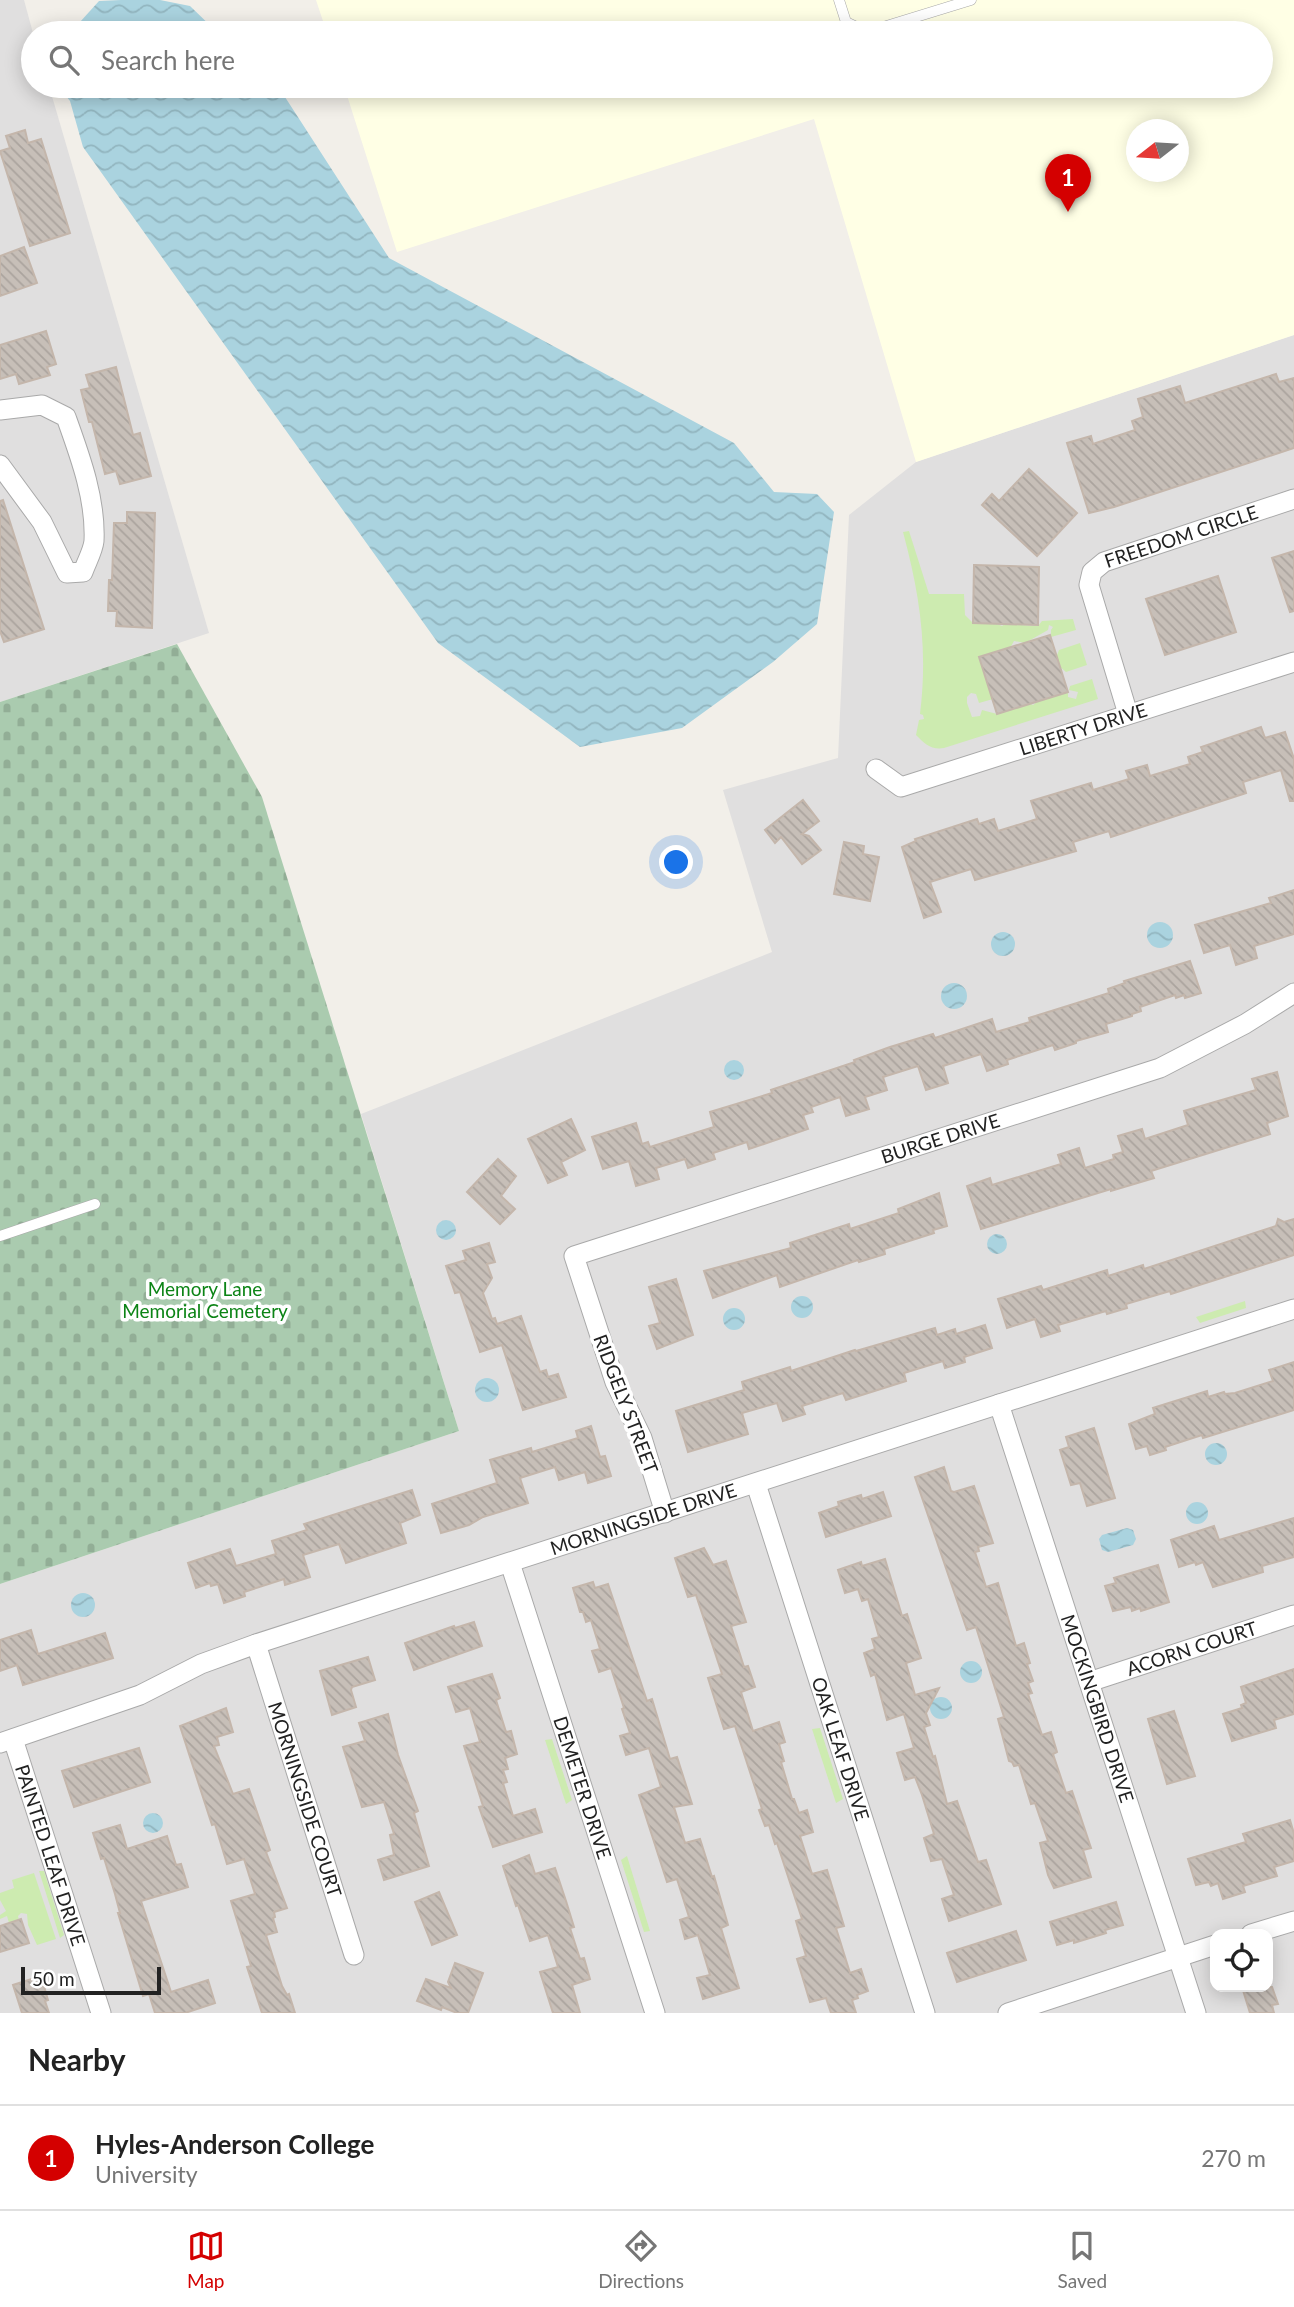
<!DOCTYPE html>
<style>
body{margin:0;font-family:Lato,sans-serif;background:#f2f2f2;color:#222}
.controls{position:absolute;right:21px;bottom:21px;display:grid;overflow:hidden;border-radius:14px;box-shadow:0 4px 18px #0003}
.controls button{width:63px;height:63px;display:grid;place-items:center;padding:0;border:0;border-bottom:2px solid #e0e0e0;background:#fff;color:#222;font:35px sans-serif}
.compass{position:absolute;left:1126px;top:119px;width:63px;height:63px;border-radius:50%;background:#fff;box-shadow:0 4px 18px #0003;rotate:253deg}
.scale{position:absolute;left:21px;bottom:18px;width:140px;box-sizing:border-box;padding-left:7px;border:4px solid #222;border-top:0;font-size:19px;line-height:24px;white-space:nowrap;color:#222;-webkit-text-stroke:5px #fff;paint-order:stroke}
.you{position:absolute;left:677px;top:863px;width:24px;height:24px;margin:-18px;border:5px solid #fff;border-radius:50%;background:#1a73e8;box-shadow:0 0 0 10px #1a73e833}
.badge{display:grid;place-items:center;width:46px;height:46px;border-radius:50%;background:#d40000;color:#fff;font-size:23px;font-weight:700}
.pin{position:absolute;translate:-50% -58px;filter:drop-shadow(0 2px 4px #0008)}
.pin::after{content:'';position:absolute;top:37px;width:24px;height:21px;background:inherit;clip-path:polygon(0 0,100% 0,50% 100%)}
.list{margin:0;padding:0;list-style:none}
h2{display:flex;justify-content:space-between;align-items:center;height:91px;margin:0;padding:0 28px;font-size:30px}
h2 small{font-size:23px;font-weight:400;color:#767676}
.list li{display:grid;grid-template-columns:46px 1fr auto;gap:21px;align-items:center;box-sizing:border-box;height:105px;padding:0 28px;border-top:2px solid #e0e0e0}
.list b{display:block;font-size:26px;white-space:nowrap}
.list p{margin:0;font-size:23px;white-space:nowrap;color:#767676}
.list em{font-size:23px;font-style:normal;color:#767676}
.icon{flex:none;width:38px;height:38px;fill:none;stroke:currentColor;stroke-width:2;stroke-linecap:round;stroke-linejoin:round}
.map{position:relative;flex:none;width:1294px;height:2013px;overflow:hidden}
.search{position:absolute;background:#fff;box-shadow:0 4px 18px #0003;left:21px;right:21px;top:21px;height:77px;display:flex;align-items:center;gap:18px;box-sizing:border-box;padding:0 24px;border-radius:38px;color:#767676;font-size:26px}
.sheet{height:196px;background:#fff}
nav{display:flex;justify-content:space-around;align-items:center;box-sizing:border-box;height:98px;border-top:2px solid #e0e0e0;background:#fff;font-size:19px;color:#767676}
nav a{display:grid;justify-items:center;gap:4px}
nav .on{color:#d40000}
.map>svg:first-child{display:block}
.residential{fill:#e0dfdf;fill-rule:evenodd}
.education{fill:#ffffe5;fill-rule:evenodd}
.grass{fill:#cdebb0}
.cemetery{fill:url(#cemetery-stones)}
.water{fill:url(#water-waves)}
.building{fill:url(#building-back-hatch);stroke:#c4b6ab;stroke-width:2}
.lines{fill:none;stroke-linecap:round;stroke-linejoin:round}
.lane-casing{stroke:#a9a9a9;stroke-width:11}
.street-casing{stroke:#a9a9a9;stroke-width:21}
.lane{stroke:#fff;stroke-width:10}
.street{stroke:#fff;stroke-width:19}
.labels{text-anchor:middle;stroke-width:7;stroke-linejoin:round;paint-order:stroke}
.street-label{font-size:19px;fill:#222;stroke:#fff}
.park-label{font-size:19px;fill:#0c8416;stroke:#fff}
</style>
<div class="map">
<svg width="1294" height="2013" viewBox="0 0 1294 2013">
<defs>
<pattern id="cemetery-stones" width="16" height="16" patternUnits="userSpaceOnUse" patternTransform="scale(1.75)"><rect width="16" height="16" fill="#aacbaf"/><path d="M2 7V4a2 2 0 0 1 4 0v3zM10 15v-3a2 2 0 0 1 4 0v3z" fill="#92ae96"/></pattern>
<pattern id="water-waves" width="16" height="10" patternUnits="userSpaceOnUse" patternTransform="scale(1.75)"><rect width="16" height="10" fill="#aad3df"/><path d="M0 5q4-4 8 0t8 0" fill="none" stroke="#92b5bf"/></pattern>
<pattern id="building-back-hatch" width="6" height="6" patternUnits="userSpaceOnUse" patternTransform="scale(1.75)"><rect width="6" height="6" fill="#c7bfb8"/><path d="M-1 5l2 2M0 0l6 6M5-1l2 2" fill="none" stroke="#aba49e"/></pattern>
</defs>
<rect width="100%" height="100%" fill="#f2efe9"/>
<!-- residential -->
<g class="residential">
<polygon points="0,0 24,0 33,33 33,86 49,86 209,633 0,702"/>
<path d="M1294,335V2013H0V1584L459,1431L361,1114L772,952L723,790L838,758L849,515L916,462ZM1215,1934H1268V1987H1215Z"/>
</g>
<!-- education -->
<path class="education" d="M316,0H1294V335L916,462L814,119L397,252L344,86H1261V33H327ZM1136,130H1178V172H1136Z"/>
<!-- grass -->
<g class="grass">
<path d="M909,531L929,594H964L965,615L973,623L997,624L1002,626L1005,624L1038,626L1042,621L1073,619L1076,630L1051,637V630L1053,627L1049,625L1048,630L1025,643L1014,641L1010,648L979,657L993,699L979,703L976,694L971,693L967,697V703L972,717L980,716L982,710L997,714L1031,704L1033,705L1038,701L1068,692V697L1076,699L1078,692L1069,690L1070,686L1092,679L1098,699L944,748C931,750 925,744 916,735L919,720L924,719L923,715L920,714C928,649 920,595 903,532Z"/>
<polygon points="1080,643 1087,665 1066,672 1060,667 1056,658 1059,650"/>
<polygon points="1245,1301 1246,1308 1200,1323 1196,1317"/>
<polygon points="820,1728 843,1799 836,1803 812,1729"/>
<polygon points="552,1739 572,1800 566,1804 545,1740"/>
<polygon points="627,1856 650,1931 644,1932 621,1860"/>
<polygon points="39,1871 44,1871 64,1935 60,1938"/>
<polygon points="34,1873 56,1939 37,1945 28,1925 27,1914 21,1913 18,1916 19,1920 9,1923 7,1916 0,1919 0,1915 6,1911 0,1900 0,1893 14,1888 12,1880"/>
</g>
<!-- cemetery -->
<polygon class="cemetery" points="177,644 262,797 459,1431 0,1584 0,702"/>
<!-- water -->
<g class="water">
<polygon points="121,0 160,0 190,6 218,33 70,33 99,1"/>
<polygon points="58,86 273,86 285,97 389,258 734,443 774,492 817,494 834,512 817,624 773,662 682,728 580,747 438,643 83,147 70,101"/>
<circle cx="1160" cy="935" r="13"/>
<circle cx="1003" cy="944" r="12"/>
<circle cx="954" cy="996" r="13"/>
<circle cx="734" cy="1070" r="10"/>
<circle cx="446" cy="1230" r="10"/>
<circle cx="997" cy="1244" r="10"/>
<circle cx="802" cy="1307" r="11"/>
<circle cx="734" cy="1319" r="11"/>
<circle cx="487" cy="1390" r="12"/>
<circle cx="1216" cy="1454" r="11"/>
<circle cx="1197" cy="1513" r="11"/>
<polygon points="1127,1528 1133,1530 1136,1539 1133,1545 1108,1552 1102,1550 1099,1539 1102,1535"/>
<circle cx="83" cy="1605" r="12"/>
<circle cx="971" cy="1672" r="11"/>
<circle cx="941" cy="1708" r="11"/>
<circle cx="153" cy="1823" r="10"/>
</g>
<!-- building -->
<g class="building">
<polygon points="25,130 28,143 41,139 70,233 30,246 0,151 10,148 6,136"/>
<polygon points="24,247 37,283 0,296 0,256"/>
<polygon points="46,331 56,364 47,367 50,375 19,384 16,374 0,379 0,345"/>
<polygon points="116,367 133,435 140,433 151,476 120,484 116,471 105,474 92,422 89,422 81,390 90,388 86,375"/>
<polygon points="1276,374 1279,382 1294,378 1294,448 1114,507 1089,513 1067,443 1091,436 1093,444 1135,430 1132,421 1143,417 1138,399 1180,386 1185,403"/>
<polygon points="1029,469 1077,513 1037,556 982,505 992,494 999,501"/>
<polygon points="3,500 44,629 4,642 0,631 0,501"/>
<polygon points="127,512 155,513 152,628 116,626 117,611 108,611 109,580 112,580 114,523 127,523"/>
<polygon points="1294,551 1294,611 1290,612 1272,558"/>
<polygon points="974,565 1039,567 1038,625 973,623"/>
<polygon points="1218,576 1236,632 1165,655 1146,599"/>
<polygon points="1050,635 1068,692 997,714 979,657"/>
<polygon points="1261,727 1265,738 1285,732 1294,759 1294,801 1290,801 1281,770 1243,782 1246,793 1111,837 1109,831 1073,842 1076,851 975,880 971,869 930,882 941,912 924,918 902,847 916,841 915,839 977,819 979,824 994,819 998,831 1037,819 1031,801 1091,783 1093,790 1129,779 1126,771 1147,765 1150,776 1190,764 1188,757 1203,752 1201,747"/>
<polygon points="803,800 819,821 802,834 809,836 821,850 802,864 781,837 775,843 765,830"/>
<polygon points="844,842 864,846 863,854 879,857 870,901 834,894"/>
<polygon points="1294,890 1294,934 1254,946 1257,958 1236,965 1230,945 1204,953 1195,925 1271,903 1269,898"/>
<polygon points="1190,961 1201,993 1185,998 1184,995 1176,998 1175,995 1140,1007 1141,1011 1132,1014 1132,1016 1106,1024 1108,1032 1076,1041 1076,1043 1055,1050 1053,1045 1007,1060 1008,1064 987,1071 981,1054 943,1066 948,1083 926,1090 918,1066 883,1077 887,1090 865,1097 869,1109 846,1116 840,1097 811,1107 813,1112 803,1115 808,1129 749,1149 747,1142 713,1153 715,1159 688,1168 685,1159 656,1168 659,1179 636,1186 629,1161 603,1169 592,1137 636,1123 642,1144 648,1142 650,1147 714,1127 710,1112 772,1093 771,1090 855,1062 854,1060 890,1047 933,1034 935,1038 992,1019 996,1032 1030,1022 1029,1018 1109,993 1108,989 1125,983 1124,981"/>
<polygon points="1277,1072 1288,1116 1267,1123 1270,1134 1151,1171 1154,1178 1111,1191 1111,1189 981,1229 967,1186 990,1178 992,1185 1061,1164 1058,1155 1079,1148 1085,1168 1114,1159 1113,1155 1123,1152 1118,1136 1142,1129 1145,1139 1188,1125 1184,1111 1256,1090 1252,1079"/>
<polygon points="571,1119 585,1150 561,1162 567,1175 548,1183 528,1139"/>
<polygon points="498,1159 516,1176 501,1196 515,1209 500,1224 467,1192"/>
<polygon points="939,1193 947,1226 933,1230 934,1233 884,1249 885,1254 859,1262 858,1260 780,1287 777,1275 713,1298 704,1271 791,1248 790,1243 849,1224 850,1229 899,1213 898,1209"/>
<polygon points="1278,1219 1284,1222 1294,1219 1294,1255 1171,1294 1170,1291 1126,1304 1127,1308 1107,1314 1106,1311 1058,1325 1060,1331 1041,1337 1035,1319 1007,1328 998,1299 1041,1286 1043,1290 1107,1270 1108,1276 1143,1265 1144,1269 1276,1226"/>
<polygon points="489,1243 495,1262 487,1264 492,1278 483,1293 492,1319 495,1318 497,1324 521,1316 540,1372 546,1370 548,1377 558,1374 566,1397 523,1410 502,1345 480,1352 460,1292 455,1293 446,1266 466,1260 463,1251"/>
<polygon points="676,1279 693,1335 657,1349 649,1326 660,1323 649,1287"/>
<polygon points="985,1325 992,1348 964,1357 965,1362 945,1368 943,1361 904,1373 906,1381 846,1400 843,1393 802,1406 805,1414 783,1421 777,1403 742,1413 748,1434 688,1452 676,1411 744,1390 742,1382 790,1367 791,1371 855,1350 856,1351 935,1328 937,1335 955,1329 956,1334"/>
<polygon points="1294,1362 1294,1410 1203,1438 1202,1435 1165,1447 1166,1450 1150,1455 1147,1446 1136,1449 1129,1424 1155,1414 1153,1408 1207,1391 1208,1397 1224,1392 1225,1394 1235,1393 1273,1381 1269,1370"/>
<polygon points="591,1426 600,1457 605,1456 611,1476 588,1483 585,1472 559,1480 555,1467 520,1478 528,1503 483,1517 469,1525 441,1533 432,1504 497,1483 490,1460 531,1448 532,1452 578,1438 576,1431"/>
<polygon points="1094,1428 1115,1498 1087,1506 1080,1483 1071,1485 1060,1450 1069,1447 1066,1437"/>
<polygon points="944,1467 951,1491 954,1492 974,1486 993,1543 978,1547 979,1551 975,1552 986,1587 998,1583 1016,1646 1024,1643 1030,1663 1027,1664 1033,1681 1028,1683 1032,1693 1028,1694 1042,1735 1051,1732 1057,1752 1053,1754 1066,1793 1072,1791 1091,1848 1083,1850 1091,1877 1054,1888 1048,1875 1040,1843 1048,1841 1035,1803 1031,1804 1019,1765 1014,1766 1012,1762 1009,1761 998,1719 1004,1717 981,1643 976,1627 967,1630 915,1477"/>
<polygon points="412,1490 420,1515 400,1523 406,1543 346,1563 339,1544 303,1555 310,1577 285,1585 284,1579 244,1592 245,1596 224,1603 218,1584 211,1586 210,1583 196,1588 188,1563 230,1549 236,1566 276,1554 272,1541 307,1530 304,1524"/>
<polygon points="883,1492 891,1516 826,1537 819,1513 839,1506 838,1502 861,1495 862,1499"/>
<polygon points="1294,1518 1294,1557 1262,1566 1263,1572 1213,1587 1203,1562 1196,1565 1195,1562 1179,1567 1171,1540 1214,1526 1219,1540"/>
<polygon points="704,1548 713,1565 726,1561 746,1622 731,1626 744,1667 748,1666 755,1687 741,1692 753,1731 779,1722 785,1742 779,1744 784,1761 781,1762 792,1799 794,1799 799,1813 807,1810 813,1832 800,1836 812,1874 827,1870 844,1926 836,1928 850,1973 861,1969 868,1991 857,1995 858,1998 852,2000 856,2013 831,2013 826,1998 810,2002 797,1959 806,1956 796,1921 802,1919 777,1843 775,1844 769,1825 765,1826 759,1810 762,1809 735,1726 724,1729 708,1678 722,1674 696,1595 688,1597 675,1558"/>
<polygon points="885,1559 902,1616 907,1614 921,1658 906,1663 915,1695 939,1688 926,1713 930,1725 924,1727 933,1757 935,1756 947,1804 957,1801 978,1862 986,1860 1001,1904 949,1921 942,1899 954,1895 942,1859 931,1861 924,1838 934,1834 922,1795 915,1777 905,1780 897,1753 914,1748 904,1714 887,1720 875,1674 871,1676 864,1653 875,1649 872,1639 879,1637 868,1599 862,1601 858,1589 845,1593 838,1570 861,1562 862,1566"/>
<polygon points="1158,1565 1169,1602 1141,1611 1140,1608 1132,1611 1131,1607 1113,1611 1105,1586 1116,1583 1114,1578"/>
<polygon points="593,1582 595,1588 608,1584 647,1701 652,1699 670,1759 677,1757 692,1804 674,1807 685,1843 700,1839 712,1877 714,1876 728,1925 721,1928 739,1988 703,1999 697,1978 710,1975 698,1935 685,1939 680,1920 689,1917 677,1879 667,1882 639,1795 661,1787 649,1748 626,1755 620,1736 630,1733 622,1709 624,1708 611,1668 599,1672 592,1651 600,1649 591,1620 586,1622 583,1612 580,1612 573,1588"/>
<polygon points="474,1622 482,1646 414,1670 405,1643 454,1626 455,1628"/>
<polygon points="31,1630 38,1654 105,1633 113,1658 23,1685 17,1665 0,1671 0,1640"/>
<polygon points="368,1657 375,1680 352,1687 351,1690 356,1707 332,1715 320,1671"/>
<polygon points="1294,1669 1294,1714 1274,1720 1276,1728 1232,1741 1223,1714 1242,1708 1241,1705 1246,1703 1241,1687"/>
<polygon points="492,1674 500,1698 496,1700 506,1732 511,1731 517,1754 505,1758 508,1769 503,1770 507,1782 503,1783 513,1816 535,1809 542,1832 493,1847 479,1807 483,1806 464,1746 480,1742 470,1708 456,1712 448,1687"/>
<polygon points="226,1708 233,1732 217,1737 219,1745 214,1746 233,1794 249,1789 270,1850 266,1852 287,1908 274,1912 275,1917 273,1918 277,1932 266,1935 282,1986 287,1995 289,1994 295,2013 262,2013 247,1967 251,1966 231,1901 255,1894 244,1859 227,1864 215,1824 212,1825 180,1726"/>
<polygon points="1174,1711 1195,1776 1167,1784 1148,1719"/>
<polygon points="388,1714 398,1755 418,1811 414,1813 429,1866 384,1880 378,1860 394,1855 390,1835 394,1834 384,1802 362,1807 343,1747 365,1741 359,1723"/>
<polygon points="139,1748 150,1782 74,1807 62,1771"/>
<polygon points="1290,1820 1294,1834 1294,1861 1274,1867 1277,1876 1243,1886 1245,1892 1223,1899 1218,1883 1211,1886 1209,1882 1196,1885 1188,1859 1246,1842 1243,1834"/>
<polygon points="120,1825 127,1849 167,1836 176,1865 181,1864 188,1887 141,1901 171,1992 208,1980 215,2003 185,2013 155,2013 149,1994 143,1996 118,1913 120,1913 115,1894 104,1858 101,1859 93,1833"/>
<polygon points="529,1855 535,1874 555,1868 566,1901 574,1927 570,1928 580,1959 584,1958 590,1979 572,1985 580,2013 553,2013 540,1972 558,1967 548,1935 530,1941 518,1905 516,1906 503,1866"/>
<polygon points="439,1892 457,1935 432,1945 415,1902"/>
<polygon points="1116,1902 1123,1925 1105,1930 1106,1933 1074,1943 1074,1940 1057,1945 1050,1922"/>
<polygon points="21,1919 29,1943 0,1952 0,1926"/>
<polygon points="1016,1931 1026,1960 957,1982 947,1953"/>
<polygon points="455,1963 483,1973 468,2013 457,2013 442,2007 441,2010 417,2001 426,1979 451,1988 448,1982"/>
<polygon points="41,1976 48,2000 45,2001 49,2013 22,2013 13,1985"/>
<polygon points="1242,1987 1272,1987 1278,2004 1272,2005 1274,2013 1250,2013"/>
</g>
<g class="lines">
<!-- lane casing -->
<g class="lane-casing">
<g id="lane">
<polyline points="839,0 846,22 867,32 971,0"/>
<polyline points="0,1236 95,1204"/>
</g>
</g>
<!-- street casing -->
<g class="street-casing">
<g id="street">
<path d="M0,410L42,405L66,417C80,456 96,499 94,541C93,551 86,563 83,572L67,573L42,522L0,465"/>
<path id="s1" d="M1128,714L1089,585L1092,572L1104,562L1294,499"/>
<path id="s2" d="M876,769L901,787L1294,662"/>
<path id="s3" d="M999,1404L1196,2013"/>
<path id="s4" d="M756,1484L925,2013"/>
<path id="s5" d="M665,1513L642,1438L615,1382L574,1256L1160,1068L1245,1024L1294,993"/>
<path id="s6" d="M510,1563L655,2013"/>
<path id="s7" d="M256,1644L354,1955"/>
<path id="s8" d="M1089,1682L1294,1615"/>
<path id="s9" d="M13,1739L101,2013"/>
<path id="s10" d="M0,1743L140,1695L201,1664L256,1644L1294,1309"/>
<polyline points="1251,1934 1294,1921"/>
<polyline points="1008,2013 1215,1945"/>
</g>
</g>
<!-- lane -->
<use href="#lane" class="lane"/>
<!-- street -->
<use href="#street" class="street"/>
</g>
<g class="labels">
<!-- street labels -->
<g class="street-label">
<text dy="7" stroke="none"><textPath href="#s1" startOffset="245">FREEDOM CIRCLE</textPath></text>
<text dy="7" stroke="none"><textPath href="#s2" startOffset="222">LIBERTY DRIVE</textPath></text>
<text dy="7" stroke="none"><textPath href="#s5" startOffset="658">BURGE DRIVE</textPath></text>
<text transform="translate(626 1404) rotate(69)" y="7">RIDGELY STREET</text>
<text dy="7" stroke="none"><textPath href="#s10" startOffset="682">MORNINGSIDE DRIVE</textPath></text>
<text dy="7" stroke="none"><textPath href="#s8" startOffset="108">ACORN COURT</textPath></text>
<text dy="7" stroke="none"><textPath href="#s3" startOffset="320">MOCKINGBIRD DRIVE</textPath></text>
<text dy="7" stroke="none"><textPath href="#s4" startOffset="278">OAK LEAF DRIVE</textPath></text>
<text dy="7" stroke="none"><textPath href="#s6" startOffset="236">DEMETER DRIVE</textPath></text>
<text dy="7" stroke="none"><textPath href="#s7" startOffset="163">MORNINGSIDE COURT</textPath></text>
<text dy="7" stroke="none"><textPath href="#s9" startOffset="122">PAINTED LEAF DRIVE</textPath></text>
</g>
<!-- park labels -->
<g class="park-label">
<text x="205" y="1296">Memory Lane<tspan x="205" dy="22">Memorial Cemetery</tspan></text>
</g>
</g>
</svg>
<div class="controls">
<button><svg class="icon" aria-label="locate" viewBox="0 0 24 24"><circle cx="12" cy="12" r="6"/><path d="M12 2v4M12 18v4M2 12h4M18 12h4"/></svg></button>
</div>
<svg class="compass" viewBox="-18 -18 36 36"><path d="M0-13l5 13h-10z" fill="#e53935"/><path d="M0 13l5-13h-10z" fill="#767676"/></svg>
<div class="scale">50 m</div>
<div class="you"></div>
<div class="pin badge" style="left:1068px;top:212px">1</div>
<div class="search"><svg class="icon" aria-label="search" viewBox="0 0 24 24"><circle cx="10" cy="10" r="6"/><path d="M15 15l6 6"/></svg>Search here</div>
</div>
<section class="sheet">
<h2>Nearby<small></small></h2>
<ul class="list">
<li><span class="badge">1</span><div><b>Hyles-Anderson College</b><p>University</p></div><em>270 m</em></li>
</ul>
</section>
<nav>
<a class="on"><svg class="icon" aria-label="map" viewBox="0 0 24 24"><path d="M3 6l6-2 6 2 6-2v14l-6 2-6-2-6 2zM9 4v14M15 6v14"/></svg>Map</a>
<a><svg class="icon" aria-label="directions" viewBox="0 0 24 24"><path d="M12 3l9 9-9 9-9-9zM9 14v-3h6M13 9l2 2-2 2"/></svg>Directions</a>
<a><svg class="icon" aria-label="saved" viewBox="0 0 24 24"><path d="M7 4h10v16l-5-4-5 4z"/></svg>Saved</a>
</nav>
